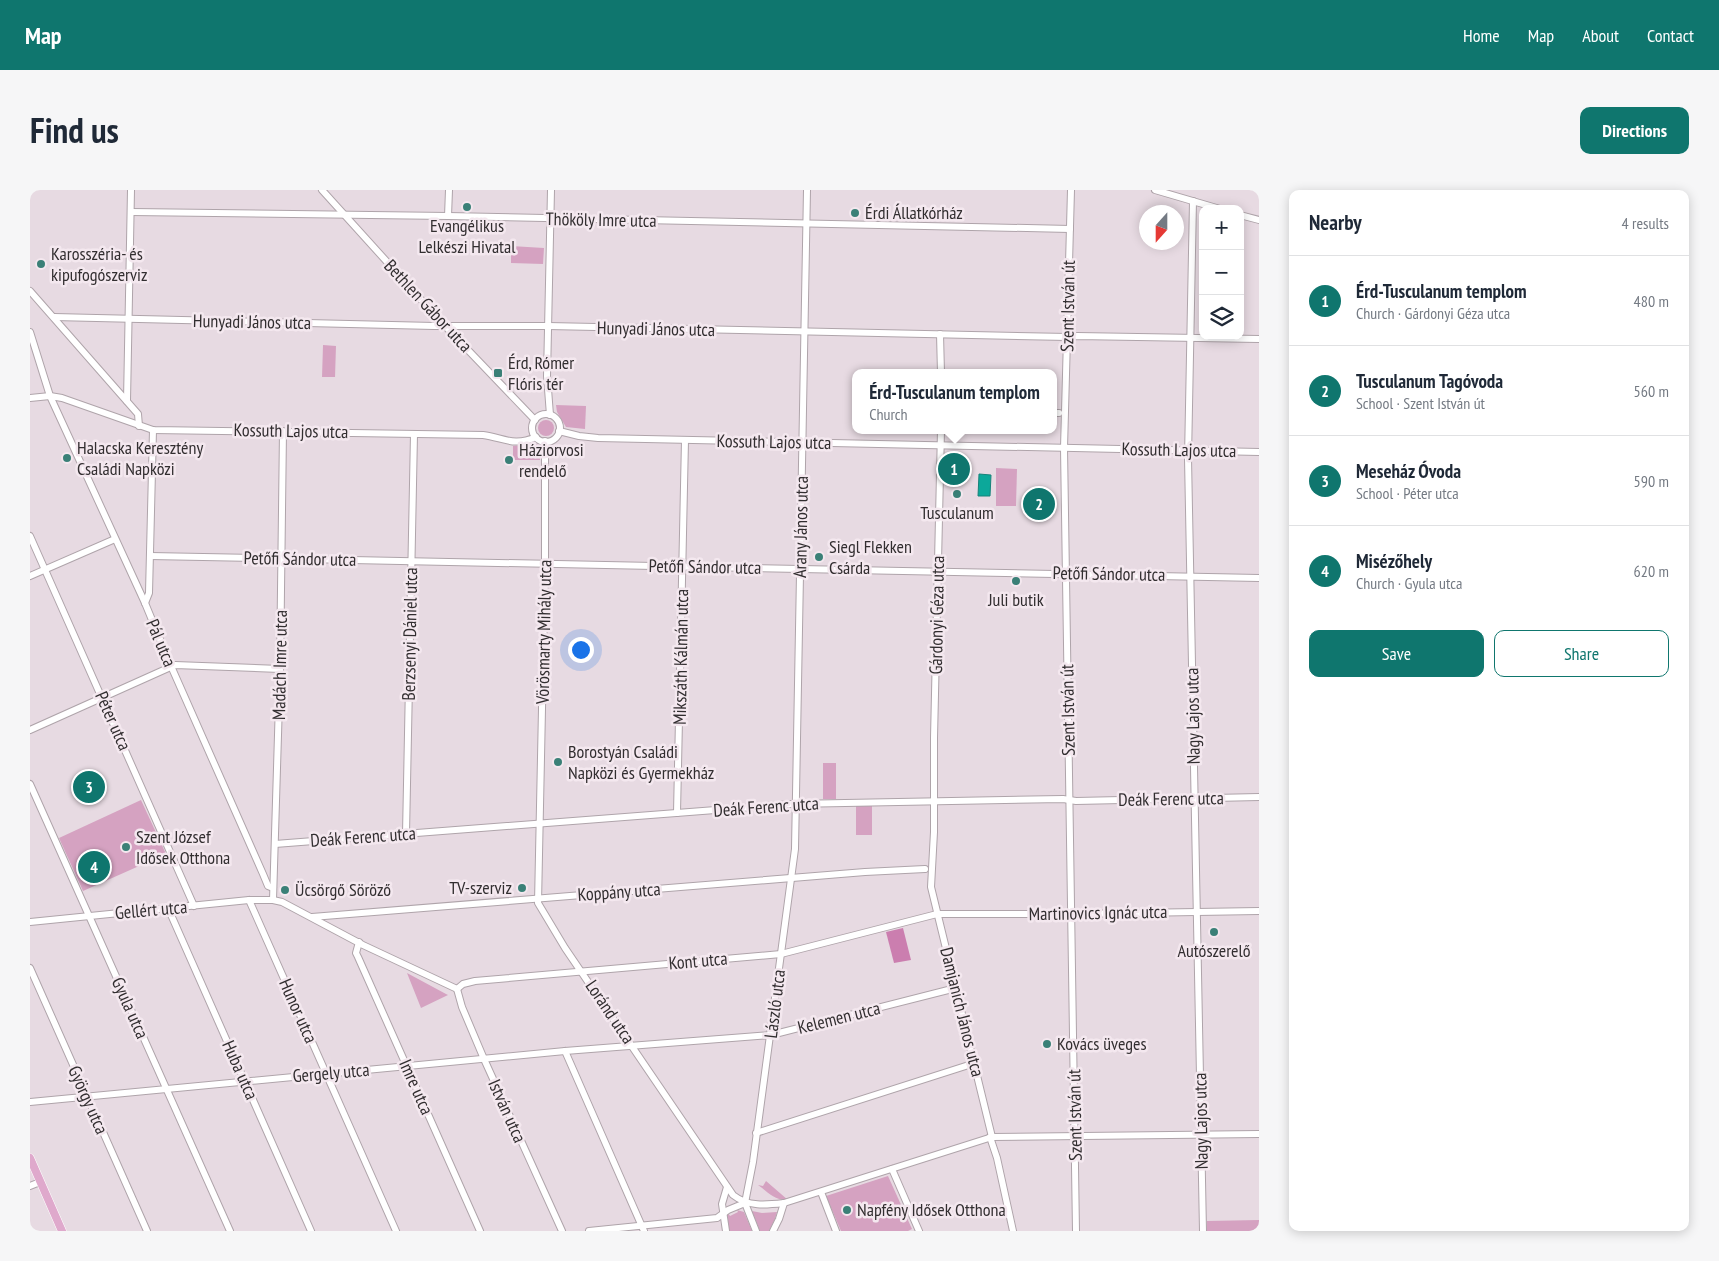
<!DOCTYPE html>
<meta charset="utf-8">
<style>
body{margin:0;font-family:"PT Sans Narrow",sans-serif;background:#f6f6f7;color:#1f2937}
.controls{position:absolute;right:15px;top:15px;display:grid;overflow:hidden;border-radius:10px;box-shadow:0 2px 12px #0003}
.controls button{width:45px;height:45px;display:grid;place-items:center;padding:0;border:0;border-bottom:1px solid #e0e1e3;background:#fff;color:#1f2937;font:25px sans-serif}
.compass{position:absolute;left:1109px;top:15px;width:45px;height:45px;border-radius:50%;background:#fff;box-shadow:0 2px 12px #0003;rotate:201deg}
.you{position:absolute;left:550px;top:459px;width:18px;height:18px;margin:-12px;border:4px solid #fff;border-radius:50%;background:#1a73e8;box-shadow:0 0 0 8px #1a73e833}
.badge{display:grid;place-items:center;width:32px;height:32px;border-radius:50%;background:#0f766e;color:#fff;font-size:16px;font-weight:700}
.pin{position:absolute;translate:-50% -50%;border:2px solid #fff;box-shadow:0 1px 5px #0006}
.popup{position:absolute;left:822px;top:179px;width:205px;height:65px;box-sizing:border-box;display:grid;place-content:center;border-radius:10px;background:#fff;filter:drop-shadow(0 1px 4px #0005);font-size:16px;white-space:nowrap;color:#747a83}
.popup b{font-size:19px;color:#1f2937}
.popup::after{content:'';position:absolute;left:50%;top:100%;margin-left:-10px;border:10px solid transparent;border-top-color:#fff}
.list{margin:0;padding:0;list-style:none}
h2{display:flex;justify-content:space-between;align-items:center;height:65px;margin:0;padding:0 20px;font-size:21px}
h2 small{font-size:16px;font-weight:400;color:#747a83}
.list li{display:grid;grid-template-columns:32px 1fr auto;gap:15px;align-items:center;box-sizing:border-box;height:90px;padding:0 20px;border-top:1px solid #e0e1e3}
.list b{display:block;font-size:19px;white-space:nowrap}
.list p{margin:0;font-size:16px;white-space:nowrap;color:#747a83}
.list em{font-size:16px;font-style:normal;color:#747a83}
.actions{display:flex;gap:10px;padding:15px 20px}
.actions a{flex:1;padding:11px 0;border:1px solid #0f766e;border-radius:10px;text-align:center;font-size:18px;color:#0f766e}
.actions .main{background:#0f766e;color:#fff}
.icon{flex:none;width:28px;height:28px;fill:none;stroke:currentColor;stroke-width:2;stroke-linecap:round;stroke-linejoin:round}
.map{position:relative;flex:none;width:1229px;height:1041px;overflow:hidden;border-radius:10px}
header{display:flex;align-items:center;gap:30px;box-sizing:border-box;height:70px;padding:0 25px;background:#0f766e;color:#fff}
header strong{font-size:24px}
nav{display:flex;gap:28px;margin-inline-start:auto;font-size:18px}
.intro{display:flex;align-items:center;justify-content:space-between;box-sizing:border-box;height:120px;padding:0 30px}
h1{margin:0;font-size:35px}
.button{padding:12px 22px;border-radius:10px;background:#0f766e;color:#fff;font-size:18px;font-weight:700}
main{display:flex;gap:30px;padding:0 30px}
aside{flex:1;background:#fff;border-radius:10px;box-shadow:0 2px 12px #0003}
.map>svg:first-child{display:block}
.green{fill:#d5a2c1}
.forest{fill:#cb7eaf}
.water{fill:#0ca89a;stroke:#17837a}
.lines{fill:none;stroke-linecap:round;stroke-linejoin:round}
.minor-casing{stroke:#afa4aa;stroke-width:8}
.major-casing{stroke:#fff;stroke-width:9}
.minor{stroke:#fff;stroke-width:6}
.major{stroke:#dfa9cc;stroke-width:8}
.poi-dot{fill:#3a8077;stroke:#f4e8ef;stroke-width:2}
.labels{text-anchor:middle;stroke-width:5;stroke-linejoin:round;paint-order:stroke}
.poi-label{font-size:18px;fill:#322e30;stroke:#f4e8ef;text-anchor:start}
.street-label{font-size:18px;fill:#322e30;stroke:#f4e8ef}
</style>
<header>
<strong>Map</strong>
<nav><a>Home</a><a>Map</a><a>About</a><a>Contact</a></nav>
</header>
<div class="intro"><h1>Find us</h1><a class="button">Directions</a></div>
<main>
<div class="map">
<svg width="1229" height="1041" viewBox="0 0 1229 1041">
<rect width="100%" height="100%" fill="#e7dae2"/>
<!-- green -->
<g class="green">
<polygon points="481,56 514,58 513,74 481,73"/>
<polygon points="293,155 306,156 305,187 292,187"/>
<polygon points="526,215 556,216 555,239 536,237 527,222"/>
<circle cx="516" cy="238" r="8"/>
<polygon points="504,254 507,254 510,257 510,270 483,270 483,256"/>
<polygon points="966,278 987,279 986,316 966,316"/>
<rect x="793" y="573" width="13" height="36"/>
<polygon points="111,610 136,664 53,701 29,648"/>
<polygon points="842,615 842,645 826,645 826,616"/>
<polygon points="377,783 416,804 418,805 391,818"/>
<polygon points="858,986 882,1039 878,1041 811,1041 796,1006"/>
<path d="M736,991L758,1010C745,1011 738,1002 728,995L733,996Z"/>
<polygon points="707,1020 714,1022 722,1041 698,1041 696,1025 698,1023 700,1026 708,1022"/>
<polygon points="722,1021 732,1023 747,1022 745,1029 739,1041 730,1041"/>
<polygon points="1229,1030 1229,1041 1177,1041 1177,1031"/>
</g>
<!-- forest -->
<polygon class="forest" points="873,738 881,770 864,773 856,742"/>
<!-- water -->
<polygon class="water" points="949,284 961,285 960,306 948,306"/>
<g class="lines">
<!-- minor casing -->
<g class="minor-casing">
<g id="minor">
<polyline points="292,0 415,136 505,230"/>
<polyline points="1041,0 1034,258 1046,1041"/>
<polyline points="1125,0 1190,19"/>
<polyline points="1163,11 1158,268 1173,1041"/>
<polyline points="101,22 418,26 1040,39"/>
<polyline points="1210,25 1229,30"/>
<polyline points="418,26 419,0"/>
<polyline points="0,101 108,224 109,236"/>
<polyline points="24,127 404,136 518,136 1038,147 1047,146 1229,149"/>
<polyline points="0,142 20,206 115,413 141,476 233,684 238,696 243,698"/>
<polyline points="910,144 911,183"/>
<path d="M0,208L20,206L32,208L123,240L453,245C474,248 484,257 506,247"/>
<polyline points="97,211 101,0"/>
<polyline points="1023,223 1029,223"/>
<circle cx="516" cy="238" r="14"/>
<polyline points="520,225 517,186 521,0"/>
<polyline points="911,240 904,548 904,642 901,697 962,947"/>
<polyline points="529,241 549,246 568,248 1229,262"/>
<path d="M515,251V373L508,713L535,758L703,1005C718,1017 736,1015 754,1013L962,947L1229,944"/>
<polyline points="0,346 164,716"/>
<polyline points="120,366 1229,388"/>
<polyline points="0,386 85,349"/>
<polyline points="115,413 119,403 123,240"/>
<polyline points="0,540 145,475 250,479"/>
<polyline points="0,594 200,1041"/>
<polyline points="647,623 655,250"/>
<polyline points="376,644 384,244"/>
<polyline points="245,654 762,614 1033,609 1046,611 1229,607"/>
<polyline points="219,710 366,1041"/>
<polyline points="243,710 250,479 253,241"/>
<polyline points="138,718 281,1041"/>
<polyline points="282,727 835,682 895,679"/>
<polyline points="0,732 219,710 243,710 252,712 333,755 427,799"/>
<polyline points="329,752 326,763 328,767 450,1041"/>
<polyline points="0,778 117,1041"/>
<polyline points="427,799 433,794 445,791 751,764 907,724 1042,724 1229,721"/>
<polyline points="427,799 432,817 454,869 532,1041"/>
<polyline points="535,861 614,1041"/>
<polyline points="0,912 535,861 741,845 926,798"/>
<polyline points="726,943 945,873"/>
<polyline points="960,947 967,968 983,1041"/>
<polyline points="862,979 889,1041"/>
<polyline points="0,996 10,992"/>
<polyline points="791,1002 806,1041"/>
<polyline points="559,1041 687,1028 698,1020 715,1013"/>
<polyline points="696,1041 692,1014 697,997"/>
<polyline points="726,1041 715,1013 723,972 765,659 777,0"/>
<polyline points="743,1041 749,1029 754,1013"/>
</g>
</g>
<!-- major casing -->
<g class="major-casing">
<polyline id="major" points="0,968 32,1041"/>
</g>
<!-- minor -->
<use href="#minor" class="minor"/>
<!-- major -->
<use href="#major" class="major"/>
</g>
<!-- markers -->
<g class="poi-dot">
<circle cx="437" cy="17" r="5"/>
<circle cx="825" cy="23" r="5"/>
<circle cx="11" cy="74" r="5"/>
<rect x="463" y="178" width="10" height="10" rx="2.5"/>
<circle cx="37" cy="268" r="5"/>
<circle cx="479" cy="270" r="5"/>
<circle cx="927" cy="304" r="5"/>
<circle cx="789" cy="367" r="5"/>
<circle cx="986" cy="391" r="5"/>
<circle cx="528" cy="572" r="5"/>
<circle cx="96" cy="657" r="5"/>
<circle cx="492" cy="698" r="5"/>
<circle cx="255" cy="700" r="5"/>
<circle cx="1184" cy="742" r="5"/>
<circle cx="1017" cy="854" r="5"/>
<circle cx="817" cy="1020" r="5"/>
</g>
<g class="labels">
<!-- poi labels -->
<g class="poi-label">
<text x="835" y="29">Érdi Állatkórház</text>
<text x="437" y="42" text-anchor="middle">Evangélikus<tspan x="437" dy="21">Lelkészi Hivatal</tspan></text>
<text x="21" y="70">Karosszéria- és<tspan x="21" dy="21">kipufogószerviz</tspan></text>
<text x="478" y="179">Érd, Rómer<tspan x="478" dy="21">Flóris tér</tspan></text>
<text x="47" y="264">Halacska Keresztény<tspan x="47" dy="21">Családi Napközi</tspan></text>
<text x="489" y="266">Háziorvosi<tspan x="489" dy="21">rendelő</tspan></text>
<text x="927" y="329" text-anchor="middle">Tusculanum</text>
<text x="799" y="363">Siegl Flekken<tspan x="799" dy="21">Csárda</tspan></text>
<text x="986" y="416" text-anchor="middle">Juli butik</text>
<text x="538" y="568">Borostyán Családi<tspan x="538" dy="21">Napközi és Gyermekház</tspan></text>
<text x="106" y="653">Szent József<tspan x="106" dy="21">Idősek Otthona</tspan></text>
<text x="482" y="704" text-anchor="end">TV-szerviz</text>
<text x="265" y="706">Ücsörgő Söröző</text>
<text x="1184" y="767" text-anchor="middle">Autószerelő</text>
<text x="1027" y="860">Kovács üveges</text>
<text x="827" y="1026">Napfény Idősek Otthona</text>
</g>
<!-- street labels -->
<g class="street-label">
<text transform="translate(571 30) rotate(1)" y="6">Thököly Imre utca</text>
<text transform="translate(398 116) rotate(47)" y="6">Bethlen Gábor utca</text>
<text transform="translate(1038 116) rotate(-89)" y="6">Szent István út</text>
<text transform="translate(222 132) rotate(1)" y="6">Hunyadi János utca</text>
<text transform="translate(626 139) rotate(1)" y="6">Hunyadi János utca</text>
<text transform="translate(261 241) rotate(1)" y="6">Kossuth Lajos utca</text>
<text transform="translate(744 252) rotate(1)" y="6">Kossuth Lajos utca</text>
<text transform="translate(1149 260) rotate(1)" y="6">Kossuth Lajos utca</text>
<text transform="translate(771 337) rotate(-89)" y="6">Arany János utca</text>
<text transform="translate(270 369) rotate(1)" y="6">Petőfi Sándor utca</text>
<text transform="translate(675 377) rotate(1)" y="6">Petőfi Sándor utca</text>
<text transform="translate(1079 384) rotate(1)" y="6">Petőfi Sándor utca</text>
<text transform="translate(907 425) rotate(-89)" y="6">Gárdonyi Géza utca</text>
<text transform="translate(514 442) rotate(-89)" y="6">Vörösmarty Mihály utca</text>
<text transform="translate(380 444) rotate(-89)" y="6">Berzsenyi Dániel utca</text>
<text transform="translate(131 453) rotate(67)" y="6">Pál utca</text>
<text transform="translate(651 467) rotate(-89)" y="6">Mikszáth Kálmán utca</text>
<text transform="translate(250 475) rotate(-89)" y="6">Madách Imre utca</text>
<text transform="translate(1038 520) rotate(-91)" y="6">Szent István út</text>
<text transform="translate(1163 526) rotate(-91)" y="6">Nagy Lajos utca</text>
<text transform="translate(83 531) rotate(66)" y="6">Péter utca</text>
<text transform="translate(1141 609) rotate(-1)" y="6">Deák Ferenc utca</text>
<text transform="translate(736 617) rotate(-4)" y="6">Deák Ferenc utca</text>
<text transform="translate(333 647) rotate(-4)" y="6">Deák Ferenc utca</text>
<text transform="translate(589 702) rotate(-4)" y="6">Koppány utca</text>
<text transform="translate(121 720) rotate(-5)" y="6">Gellért utca</text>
<text transform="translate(1068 723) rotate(-1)" y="6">Martinovics Ignác utca</text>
<text transform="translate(668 771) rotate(-5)" y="6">Kont utca</text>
<text transform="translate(745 814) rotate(-83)" y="6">László utca</text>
<text transform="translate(100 818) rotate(66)" y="6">Gyula utca</text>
<text transform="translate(268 821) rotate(66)" y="6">Hunor utca</text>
<text transform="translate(580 822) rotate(56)" y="6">Loránd utca</text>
<text transform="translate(932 822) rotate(76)" y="6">Damjanich János utca</text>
<text transform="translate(809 828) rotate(-14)" y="6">Kelemen utca</text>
<text transform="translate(210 880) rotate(66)" y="6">Huba utca</text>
<text transform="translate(301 883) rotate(-5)" y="6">Gergely utca</text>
<text transform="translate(386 897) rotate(66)" y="6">Imre utca</text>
<text transform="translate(58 910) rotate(66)" y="6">György utca</text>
<text transform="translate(477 921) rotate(66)" y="6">István utca</text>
<text transform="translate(1045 925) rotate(-91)" y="6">Szent István út</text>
<text transform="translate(1171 931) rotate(-91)" y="6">Nagy Lajos utca</text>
</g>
</g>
</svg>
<div class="controls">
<button>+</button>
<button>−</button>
<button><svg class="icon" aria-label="layers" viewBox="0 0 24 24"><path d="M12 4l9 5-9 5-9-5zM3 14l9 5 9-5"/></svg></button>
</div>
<svg class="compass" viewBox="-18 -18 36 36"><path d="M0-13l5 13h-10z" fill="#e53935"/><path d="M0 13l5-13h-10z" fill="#747a83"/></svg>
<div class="you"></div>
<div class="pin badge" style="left:924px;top:279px">1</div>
<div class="popup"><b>Érd-Tusculanum templom</b>Church</div>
<div class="pin badge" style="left:1009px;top:314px">2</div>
<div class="pin badge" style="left:59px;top:597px">3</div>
<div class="pin badge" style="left:64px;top:677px">4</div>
</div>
<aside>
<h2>Nearby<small>4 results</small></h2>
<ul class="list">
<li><span class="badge">1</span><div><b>Érd-Tusculanum templom</b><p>Church · Gárdonyi Géza utca</p></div><em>480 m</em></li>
<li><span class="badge">2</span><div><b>Tusculanum Tagóvoda</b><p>School · Szent István út</p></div><em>560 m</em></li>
<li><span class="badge">3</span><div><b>Meseház Óvoda</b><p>School · Péter utca</p></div><em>590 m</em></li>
<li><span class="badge">4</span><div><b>Misézőhely</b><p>Church · Gyula utca</p></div><em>620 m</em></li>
</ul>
<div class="actions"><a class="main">Save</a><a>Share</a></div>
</aside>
</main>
